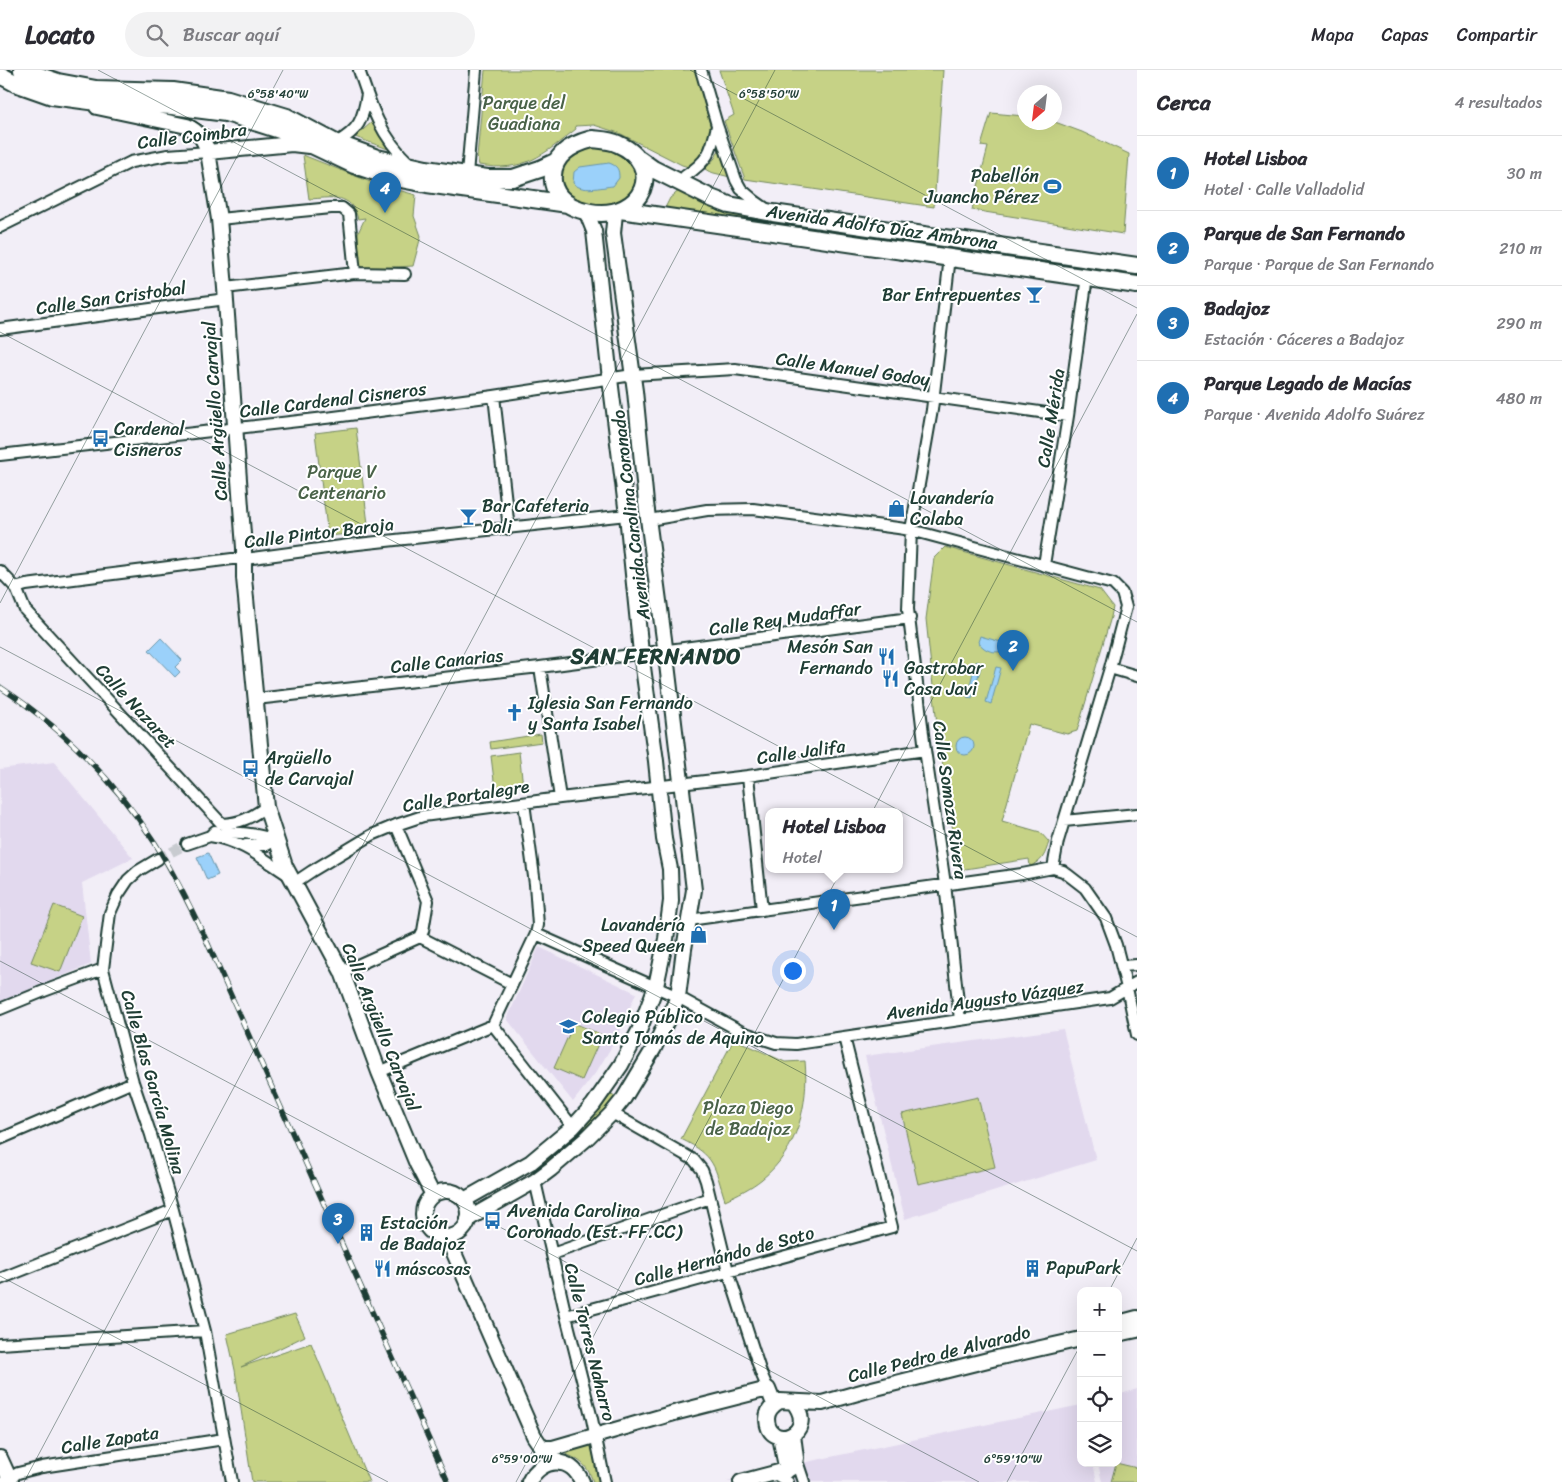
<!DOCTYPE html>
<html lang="es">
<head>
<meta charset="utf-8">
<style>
  :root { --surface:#fff; --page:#f2f2f3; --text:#2b2b33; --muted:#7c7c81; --line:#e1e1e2; --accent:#1f6fb2 }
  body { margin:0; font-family:Sriracha,sans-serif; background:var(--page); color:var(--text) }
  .controls { position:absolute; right:15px; bottom:15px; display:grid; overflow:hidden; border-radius:10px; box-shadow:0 5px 20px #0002 }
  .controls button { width:45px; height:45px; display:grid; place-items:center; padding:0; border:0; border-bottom:1px solid var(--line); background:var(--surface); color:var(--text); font:25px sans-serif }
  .compass { position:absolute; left:1017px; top:15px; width:45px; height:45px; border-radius:50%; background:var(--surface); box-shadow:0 5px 20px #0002; rotate:208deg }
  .you { position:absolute; left:792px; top:900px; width:18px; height:18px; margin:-12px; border:4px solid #fff; border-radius:50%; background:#1a73e8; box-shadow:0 0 0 8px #1a73e833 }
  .badge { display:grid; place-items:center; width:32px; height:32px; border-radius:50%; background:var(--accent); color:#fff; font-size:16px; font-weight:700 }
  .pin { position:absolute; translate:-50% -41px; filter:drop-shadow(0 1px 2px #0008) }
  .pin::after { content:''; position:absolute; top:26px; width:18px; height:15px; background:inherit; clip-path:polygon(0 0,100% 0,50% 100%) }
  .popup { position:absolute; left:765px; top:738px; width:138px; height:65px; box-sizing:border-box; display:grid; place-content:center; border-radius:10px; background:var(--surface); filter:drop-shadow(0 1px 4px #0005); font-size:16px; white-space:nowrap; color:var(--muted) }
  .popup b { font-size:19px; color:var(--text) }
  .popup::after { content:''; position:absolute; left:50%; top:100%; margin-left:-10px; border:10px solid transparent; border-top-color:var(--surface) }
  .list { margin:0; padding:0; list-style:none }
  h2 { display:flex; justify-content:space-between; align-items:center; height:65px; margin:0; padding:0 20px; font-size:21px }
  h2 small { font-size:16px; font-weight:400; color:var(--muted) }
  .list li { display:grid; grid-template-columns:32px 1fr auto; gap:15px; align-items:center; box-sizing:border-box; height:75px; padding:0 20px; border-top:1px solid var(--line) }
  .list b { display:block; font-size:19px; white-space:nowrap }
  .list p { margin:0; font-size:16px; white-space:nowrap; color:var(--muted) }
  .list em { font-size:16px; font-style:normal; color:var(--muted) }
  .icon { flex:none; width:28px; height:28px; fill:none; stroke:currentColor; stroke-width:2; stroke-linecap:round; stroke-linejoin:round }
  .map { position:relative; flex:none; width:1137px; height:1412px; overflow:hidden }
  header { display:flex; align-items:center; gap:30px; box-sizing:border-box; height:70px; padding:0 25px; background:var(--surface); border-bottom:1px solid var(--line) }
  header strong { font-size:24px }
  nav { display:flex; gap:28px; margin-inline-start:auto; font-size:18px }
  .search { width:350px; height:45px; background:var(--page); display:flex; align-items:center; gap:12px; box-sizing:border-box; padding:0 18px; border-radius:28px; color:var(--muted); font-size:19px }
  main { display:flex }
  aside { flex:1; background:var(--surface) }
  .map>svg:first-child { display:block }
  .built { fill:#e2d9ee }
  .green { fill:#c6d286; stroke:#72885d }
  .water { fill:#9bd1fa; stroke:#6996ab }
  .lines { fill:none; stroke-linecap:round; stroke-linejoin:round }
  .minor-tunnel { stroke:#c8cbd0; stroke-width:10; stroke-dasharray:10 5; stroke-linecap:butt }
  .minor-casing { stroke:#1f3d34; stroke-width:14 }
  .secondary-casing { stroke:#1f3d34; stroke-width:18 }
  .trunk-casing { stroke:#1f3d34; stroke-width:20 }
  .minor { stroke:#fff; stroke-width:10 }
  .secondary { stroke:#fff; stroke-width:14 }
  .trunk { stroke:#fff; stroke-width:16 }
  .rail-casing { stroke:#1f3d34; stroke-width:5.5 }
  .rail { stroke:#fff; stroke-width:4; stroke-dasharray:11; stroke-linecap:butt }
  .ticks { fill:none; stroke:#1f3d34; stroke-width:1; stroke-opacity:0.45 }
  .labels { text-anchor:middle; stroke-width:4; stroke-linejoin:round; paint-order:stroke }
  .park-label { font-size:18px; fill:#496248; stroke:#fff }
  .street-label { font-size:18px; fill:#1f3d34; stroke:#fff }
  .poi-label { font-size:18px; fill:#1f3d34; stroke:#fff; text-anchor:start }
  .district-label { font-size:22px; font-weight:bold; letter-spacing:1px; fill:#1f3d34; stroke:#fff }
  .ticks-label { font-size:12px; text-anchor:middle; fill:#1f3d34; stroke:#fff; stroke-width:4; stroke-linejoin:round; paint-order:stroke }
</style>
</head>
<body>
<header>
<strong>Locato</strong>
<div class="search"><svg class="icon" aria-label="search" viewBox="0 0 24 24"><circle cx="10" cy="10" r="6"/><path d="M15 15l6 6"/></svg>Buscar aquí</div>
<nav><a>Mapa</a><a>Capas</a><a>Compartir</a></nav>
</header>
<main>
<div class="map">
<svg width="1137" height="1412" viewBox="0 0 1137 1412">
  <rect width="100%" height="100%" fill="#f2eef7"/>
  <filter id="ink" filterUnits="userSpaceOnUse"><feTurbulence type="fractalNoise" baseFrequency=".02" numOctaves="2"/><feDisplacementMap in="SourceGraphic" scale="10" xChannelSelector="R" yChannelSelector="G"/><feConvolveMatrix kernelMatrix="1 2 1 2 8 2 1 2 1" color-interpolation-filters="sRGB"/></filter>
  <g filter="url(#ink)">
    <path class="built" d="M54,692L133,788L82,813L91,894L0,932V699Z
      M539,877L636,923L618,966L597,1001L573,1032L507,949Z
      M1063,959L1096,1090L905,1149L865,986Z
      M1137,1319V1412H1102L1098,1393H1118V1325Z
      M1081,1335V1393H1093L1097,1412H727L792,1395Z"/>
    <path class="green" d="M485,0H695L710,54L711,65L708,74L699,91L689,97L682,95L619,63L594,55L575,56L576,59C543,85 524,103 479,95L477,87Z
      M719,0H943L934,137L745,109L724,51L734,45Z
      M991,43L1024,46V52H1055L1082,62L1129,84L1123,164L972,140L988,77L981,76Z
      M372,52L388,79L355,67Z
      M594,78C616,79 647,93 633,120C622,142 583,136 567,122C553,108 563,89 579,82C584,80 589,79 594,78Z
      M720,78L730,107L710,102L705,99L715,88Z
      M303,85L373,113L416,125L414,146L421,166L413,196L359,199L358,163L365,148L358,149C351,122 331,128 309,129Z
      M680,120L1022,186L1037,194L664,140L670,128Z
      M356,358L369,462L328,466L315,363Z
      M945,477L1100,520L1113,537L1111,547L1077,661L1067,664L1029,654L1002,751L1040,762L1049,772C1045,784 1043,792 1030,796L1029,789L959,800L938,664L926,549L934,488Z
      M541,664L542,672L491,679L490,672Z
      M519,682L523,716L495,719L491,686Z
      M54,835L82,846L60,902L31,892Z
      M574,953L602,965L582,1010L554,998Z
      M734,969L785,992L805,991C809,1034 798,1080 762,1109C751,1118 738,1124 725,1130C714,1096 716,1086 681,1069Z
      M612,1024L616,1027C595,1052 572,1074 545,1095L542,1091L577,1062Z
      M978,1027L995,1097L918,1114L902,1044Z
      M295,1244L305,1266L241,1297L311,1273L369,1412H252L235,1300L227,1264Z
      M591,1375L599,1412H593C587,1393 578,1389 561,1382Z
      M1116,1393L1137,1398V1412H1111Z"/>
    <path class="water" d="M609,93C618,96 619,100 619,108L613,116C601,117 582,123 573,113L574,102L580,97Z
      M980,566L1008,574L1006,580C994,584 986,582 978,572Z
      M161,568L182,590L175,597L180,602L175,607L149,580Z
      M976,591L982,593L972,628L967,627Z
      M996,597L1001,598L991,634L986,632Z
      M956 676a9 9 0 1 1 18 0a9 9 0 1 1-18 0Z
      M208,783L218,805L207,810L197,787Z"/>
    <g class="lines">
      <path class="minor-tunnel" d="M158,789L187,774"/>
      <defs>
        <path id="minor" d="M359,0C371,37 381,67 410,94
          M701,0L717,55L736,110L741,119L755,131L765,138
          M336,73C359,60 363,50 367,24
          M467,104L476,0
          M685,106C708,91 711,82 717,56
          M219,149L331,138H342L349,144L355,203
          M0,157L131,92L168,85L208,82
          M950,187L932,340L911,460L908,539L925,680L945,814L960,950
          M225,218L355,203L405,204
          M0,259L226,229
          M494,326L509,459
          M0,385L334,347L494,326L633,305L735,299L1068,346
          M649,450L707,440L753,439L898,458L911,460L1113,514L1122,523L1126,537L1110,598L1058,771L1053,798
          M1044,495L1068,346L1087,206
          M0,501L16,518L25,540L222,754C241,753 250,748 266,737
          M16,518L26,515L232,489H245L349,475L627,445
          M540,597L560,728
          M1110,598L1137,606
          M256,629L540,597L910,548
          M748,706L762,840
          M1064,751L1137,744
          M216,765C237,760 256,764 276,770
          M210,766C243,771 263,789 290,806
          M187,774L210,766L215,761
          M246,775H267L276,770
          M158,789L138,801L128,810L118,825L110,843L103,899L133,1012L151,1065L173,1140L205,1261L232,1412
          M294,813L312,801L372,765L396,755L423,746L560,728L748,706L925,680
          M689,850L1022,804L1053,798L1063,801L1085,818L1106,848L1116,875L1127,918L1137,965
          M536,864L678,927L742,962L776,973L796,974L1110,928L1137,912
          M420,867L512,914
          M1122,896L1137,895
          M342,902L420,867L423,861L428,831L396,755
          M0,939L44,921L103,899
          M493,955L573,1057
          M379,1002L493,955L536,864L538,855L535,814L524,733
          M612,1043L694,1090L702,1100L706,1111L728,1201L761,1303L768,1319
          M0,1069L133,1012
          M535,1111L566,1246L592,1349L605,1412
          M552,1184L710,1128
          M0,1209L173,1140
          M566,1246L892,1157L844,967
          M0,1274L205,1261
          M796,1388L804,1412
          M775,1404L788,1412
          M5,1411L18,1403L42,1397L224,1369"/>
        <path id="secondary" d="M97,37L187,56C199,62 204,69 208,82L219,149L225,218L244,478V508L266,737L285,796L342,902L379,1002L417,1094L433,1125
          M208,82L292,74L309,76
          M423 1144a23 23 0 1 1 46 0a23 23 0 1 1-46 0Z
          M464,1130L531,1092L573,1057L593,1035L621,995L639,961L656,916L666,869L671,831L670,799L664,769L656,691L641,583L627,445L610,309L594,161L586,141
          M468,1149L535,1111L551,1099L586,1069L612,1043L624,1028L654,978L678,927L684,879L694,820L664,569L646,433L635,321L613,163L615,143
          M447,1167L534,1366L547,1385L560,1393
          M1118,1253L1137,1248
          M1118,1264L1137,1260
          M793,1332C820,1364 768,1383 767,1349C767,1340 773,1335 780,1331L822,1333L872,1319L992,1289L1081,1269
          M780,1367L787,1401
          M541,1378H553L674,1343L768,1319L774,1334
          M0,1388L11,1412
          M529,1412C541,1387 571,1385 582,1412
          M741,1412L790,1399L796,1388L793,1365"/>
        <path id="trunk" d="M22,0L58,12L96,19L173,21L228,29L287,47L336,73L377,88L426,99L487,108H513L540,99L555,92
          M0,5L15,13L52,26L97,32L172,36L226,43L280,60L354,95L390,107L427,114L568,134
          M592,69C601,70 610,70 618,74C666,95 644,151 590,142C579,140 567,136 560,127C555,121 552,113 553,105C554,84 573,74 592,69Z
          M639,89L653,99L711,128L729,135L773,143L1137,196
          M620,140L1137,215"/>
      </defs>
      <use href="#minor" class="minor-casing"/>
      <use href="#secondary" class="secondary-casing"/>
      <use href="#trunk" class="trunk-casing"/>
      <use href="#minor" class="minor"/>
      <use href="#secondary" class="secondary"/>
      <use href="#trunk" class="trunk"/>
      <defs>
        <path id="rail" d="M0,617C63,658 114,710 155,773C175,805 192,840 208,874L448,1412"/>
      </defs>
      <use href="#rail" class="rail-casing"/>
      <use href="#rail" class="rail"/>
    </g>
  </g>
  <path class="ticks" d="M98,0L1137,552M690,0L1137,238M0,262L1137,867M0,533L283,0M0,577L1137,1181M0,891L979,1412M0,1206L388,1412M1109,1221L1137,1168M24,1412L775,0M516,1412L1137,244M1007,1412L1081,1274"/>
  <defs>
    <symbol id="stadium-bare" viewBox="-9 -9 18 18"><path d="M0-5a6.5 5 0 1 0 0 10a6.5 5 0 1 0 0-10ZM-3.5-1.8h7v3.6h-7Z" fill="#1f6fb2" stroke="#fff" stroke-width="2.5" paint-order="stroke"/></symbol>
    <symbol id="bar-bare" viewBox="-9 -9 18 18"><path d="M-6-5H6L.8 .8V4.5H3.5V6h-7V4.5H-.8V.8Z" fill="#1f6fb2" stroke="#fff" stroke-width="2.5" paint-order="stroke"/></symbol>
    <symbol id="bus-bare" viewBox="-9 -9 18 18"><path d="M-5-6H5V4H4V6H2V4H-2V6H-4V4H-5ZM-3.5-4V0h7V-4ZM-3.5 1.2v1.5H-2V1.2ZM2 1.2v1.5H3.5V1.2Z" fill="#1f6fb2" stroke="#fff" stroke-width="2.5" paint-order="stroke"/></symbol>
    <symbol id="shop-bare" viewBox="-9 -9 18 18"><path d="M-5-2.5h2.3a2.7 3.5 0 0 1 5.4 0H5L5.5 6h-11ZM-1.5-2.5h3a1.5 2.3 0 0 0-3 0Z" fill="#1f6fb2" stroke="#fff" stroke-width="2.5" paint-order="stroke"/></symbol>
    <symbol id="restaurant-bare" viewBox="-9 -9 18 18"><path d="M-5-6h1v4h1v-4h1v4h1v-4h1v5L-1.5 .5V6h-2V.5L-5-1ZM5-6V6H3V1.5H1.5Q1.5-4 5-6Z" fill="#1f6fb2" stroke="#fff" stroke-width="2.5" paint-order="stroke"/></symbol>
    <symbol id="church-bare" viewBox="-9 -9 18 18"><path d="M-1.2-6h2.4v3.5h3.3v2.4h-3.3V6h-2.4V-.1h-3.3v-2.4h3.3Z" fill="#1f6fb2" stroke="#fff" stroke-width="2.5" paint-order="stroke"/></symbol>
    <symbol id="school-bare" viewBox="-9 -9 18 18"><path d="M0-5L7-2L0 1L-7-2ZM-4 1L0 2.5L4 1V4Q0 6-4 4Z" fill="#1f6fb2" stroke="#fff" stroke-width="2.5" paint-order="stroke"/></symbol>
    <symbol id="building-bare" viewBox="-9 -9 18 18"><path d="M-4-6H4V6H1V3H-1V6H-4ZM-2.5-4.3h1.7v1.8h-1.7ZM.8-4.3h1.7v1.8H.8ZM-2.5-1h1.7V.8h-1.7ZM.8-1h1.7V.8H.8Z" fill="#1f6fb2" stroke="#fff" stroke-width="2.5" paint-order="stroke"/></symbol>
  </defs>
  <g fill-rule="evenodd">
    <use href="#stadium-bare" x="1040" y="104" width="25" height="25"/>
    <use href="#bar-bare" x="1022" y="212" width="25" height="25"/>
    <use href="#bus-bare" x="88" y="356" width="25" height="25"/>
    <use href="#shop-bare" x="884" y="426" width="25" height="25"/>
    <use href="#bar-bare" x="456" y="434" width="25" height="25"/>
    <use href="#restaurant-bare" x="874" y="574" width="25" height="25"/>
    <use href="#restaurant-bare" x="878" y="596" width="25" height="25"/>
    <use href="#church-bare" x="502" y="630" width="25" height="25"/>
    <use href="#bus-bare" x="238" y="686" width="25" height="25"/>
    <use href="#shop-bare" x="686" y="852" width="25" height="25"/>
    <use href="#school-bare" x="556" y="944" width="25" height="25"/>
    <use href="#bus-bare" x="480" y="1138" width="25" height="25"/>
    <use href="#building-bare" x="354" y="1150" width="25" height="25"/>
    <use href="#building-bare" x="1020" y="1186" width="25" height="25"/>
    <use href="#restaurant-bare" x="370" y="1186" width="25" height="25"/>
  </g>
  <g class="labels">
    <g class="park-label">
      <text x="524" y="39">Parque del<tspan x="524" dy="21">Guadiana</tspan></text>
      <text x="342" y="408">Parque V<tspan x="342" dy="21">Centenario</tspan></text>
      <text x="748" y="1044">Plaza Diego<tspan x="748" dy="21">de Badajoz</tspan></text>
    </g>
    <g class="street-label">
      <text transform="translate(192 66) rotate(-7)" y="6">Calle Coimbra</text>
      <text transform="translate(882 157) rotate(8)" y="6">Avenida Adolfo Díaz Ambrona</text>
      <text transform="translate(111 228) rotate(-8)" y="6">Calle San Cristobal</text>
      <text transform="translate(853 299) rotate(8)" y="6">Calle Manuel Godoy</text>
      <text transform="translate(333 330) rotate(-7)" y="6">Calle Cardenal Cisneros</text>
      <text transform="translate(215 341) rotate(-94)" y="6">Calle Argüello Carvajal</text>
      <text transform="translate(1051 348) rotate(-81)" y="6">Calle Mérida</text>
      <text transform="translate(631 445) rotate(-97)" y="6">Avenida Carolina Coronado</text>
      <text transform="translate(319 463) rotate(-7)" y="6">Calle Pintor Baroja</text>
      <text transform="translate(785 549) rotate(-8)" y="6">Calle Rey Mudaffar</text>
      <text transform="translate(447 591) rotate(-6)" y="6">Calle Canarias</text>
      <text transform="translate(136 636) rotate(47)" y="6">Calle Nazaret</text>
      <text transform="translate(801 682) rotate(-8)" y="6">Calle Jalifa</text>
      <text transform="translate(466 726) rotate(-9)" y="6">Calle Portalegre</text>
      <text transform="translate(950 730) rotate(82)" y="6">Calle Somoza Rivera</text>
      <text transform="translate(985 930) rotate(-8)" y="6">Avenida Augusto Vázquez</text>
      <text transform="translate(381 957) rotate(68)" y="6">Calle Argüello Carvajal</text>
      <text transform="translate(153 1012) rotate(74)" y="6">Calle Blas García Molina</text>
      <text transform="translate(724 1186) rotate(-15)" y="6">Calle Hernándo de Soto</text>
      <text transform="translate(590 1272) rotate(76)" y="6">Calle Torres Naharro</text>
      <text transform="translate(939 1284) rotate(-14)" y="6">Calle Pedro de Alvarado</text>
      <text transform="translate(110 1370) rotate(-9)" y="6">Calle Zapata</text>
    </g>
    <g class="poi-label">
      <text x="1039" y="112" text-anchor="end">Pabellón<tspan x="1039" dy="21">Juancho Pérez</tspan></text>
      <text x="1021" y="231" text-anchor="end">Bar Entrepuentes</text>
      <text x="114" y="365">Cardenal<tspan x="114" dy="21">Cisneros</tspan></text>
      <text x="910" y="434">Lavandería<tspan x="910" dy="21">Colaba</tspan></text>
      <text x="482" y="442">Bar Cafeteria<tspan x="482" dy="21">Dali</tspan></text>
      <text x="873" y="583" text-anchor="end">Mesón San<tspan x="873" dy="21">Fernando</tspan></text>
      <text x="904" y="604">Gastrobar<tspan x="904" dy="21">Casa Javi</tspan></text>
      <text x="528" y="639">Iglesia San Fernando<tspan x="528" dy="21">y Santa Isabel</tspan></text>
      <text x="265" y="694">Argüello<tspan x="265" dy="21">de Carvajal</tspan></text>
      <text x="685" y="861" text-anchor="end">Lavandería<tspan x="685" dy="21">Speed Queen</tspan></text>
      <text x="582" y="953">Colegio Público<tspan x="582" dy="21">Santo Tomás de Aquino</tspan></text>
      <text x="507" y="1147">Avenida Carolina<tspan x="507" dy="21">Coronado (Est. FF.CC)</tspan></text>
      <text x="380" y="1159">Estación<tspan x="380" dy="21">de Badajoz</tspan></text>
      <text x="1046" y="1204">PapuPark</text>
      <text x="396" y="1205">máscosas</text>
    </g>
    <g class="district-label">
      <text x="656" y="594">SAN FERNANDO</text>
    </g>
  </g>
  <g class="ticks-label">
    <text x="278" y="28">6°58'40"W</text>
    <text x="769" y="28">6°58'50"W</text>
    <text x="522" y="1393">6°59'00"W</text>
    <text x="1013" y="1393">6°59'10"W</text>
  </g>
</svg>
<div class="controls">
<button>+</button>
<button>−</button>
<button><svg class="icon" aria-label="locate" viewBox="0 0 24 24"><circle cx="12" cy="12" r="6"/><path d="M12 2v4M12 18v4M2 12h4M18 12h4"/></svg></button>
<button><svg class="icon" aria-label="layers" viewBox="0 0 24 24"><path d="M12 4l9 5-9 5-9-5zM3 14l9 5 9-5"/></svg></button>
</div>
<svg class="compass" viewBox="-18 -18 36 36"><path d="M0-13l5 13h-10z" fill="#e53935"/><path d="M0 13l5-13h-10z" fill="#7c7c81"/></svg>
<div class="you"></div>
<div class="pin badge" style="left:834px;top:860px">1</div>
<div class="popup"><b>Hotel Lisboa</b>Hotel</div>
<div class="pin badge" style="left:1013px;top:601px">2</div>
<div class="pin badge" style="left:338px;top:1174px">3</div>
<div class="pin badge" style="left:385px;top:143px">4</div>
</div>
<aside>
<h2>Cerca<small>4 resultados</small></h2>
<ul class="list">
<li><span class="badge">1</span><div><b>Hotel Lisboa</b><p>Hotel · Calle Valladolid</p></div><em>30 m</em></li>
<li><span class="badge">2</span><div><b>Parque de San Fernando</b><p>Parque · Parque de San Fernando</p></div><em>210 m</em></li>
<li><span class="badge">3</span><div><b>Badajoz</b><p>Estación · Cáceres a Badajoz</p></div><em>290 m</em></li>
<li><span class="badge">4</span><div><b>Parque Legado de Macías</b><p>Parque · Avenida Adolfo Suárez</p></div><em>480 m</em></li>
</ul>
</aside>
</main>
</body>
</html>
